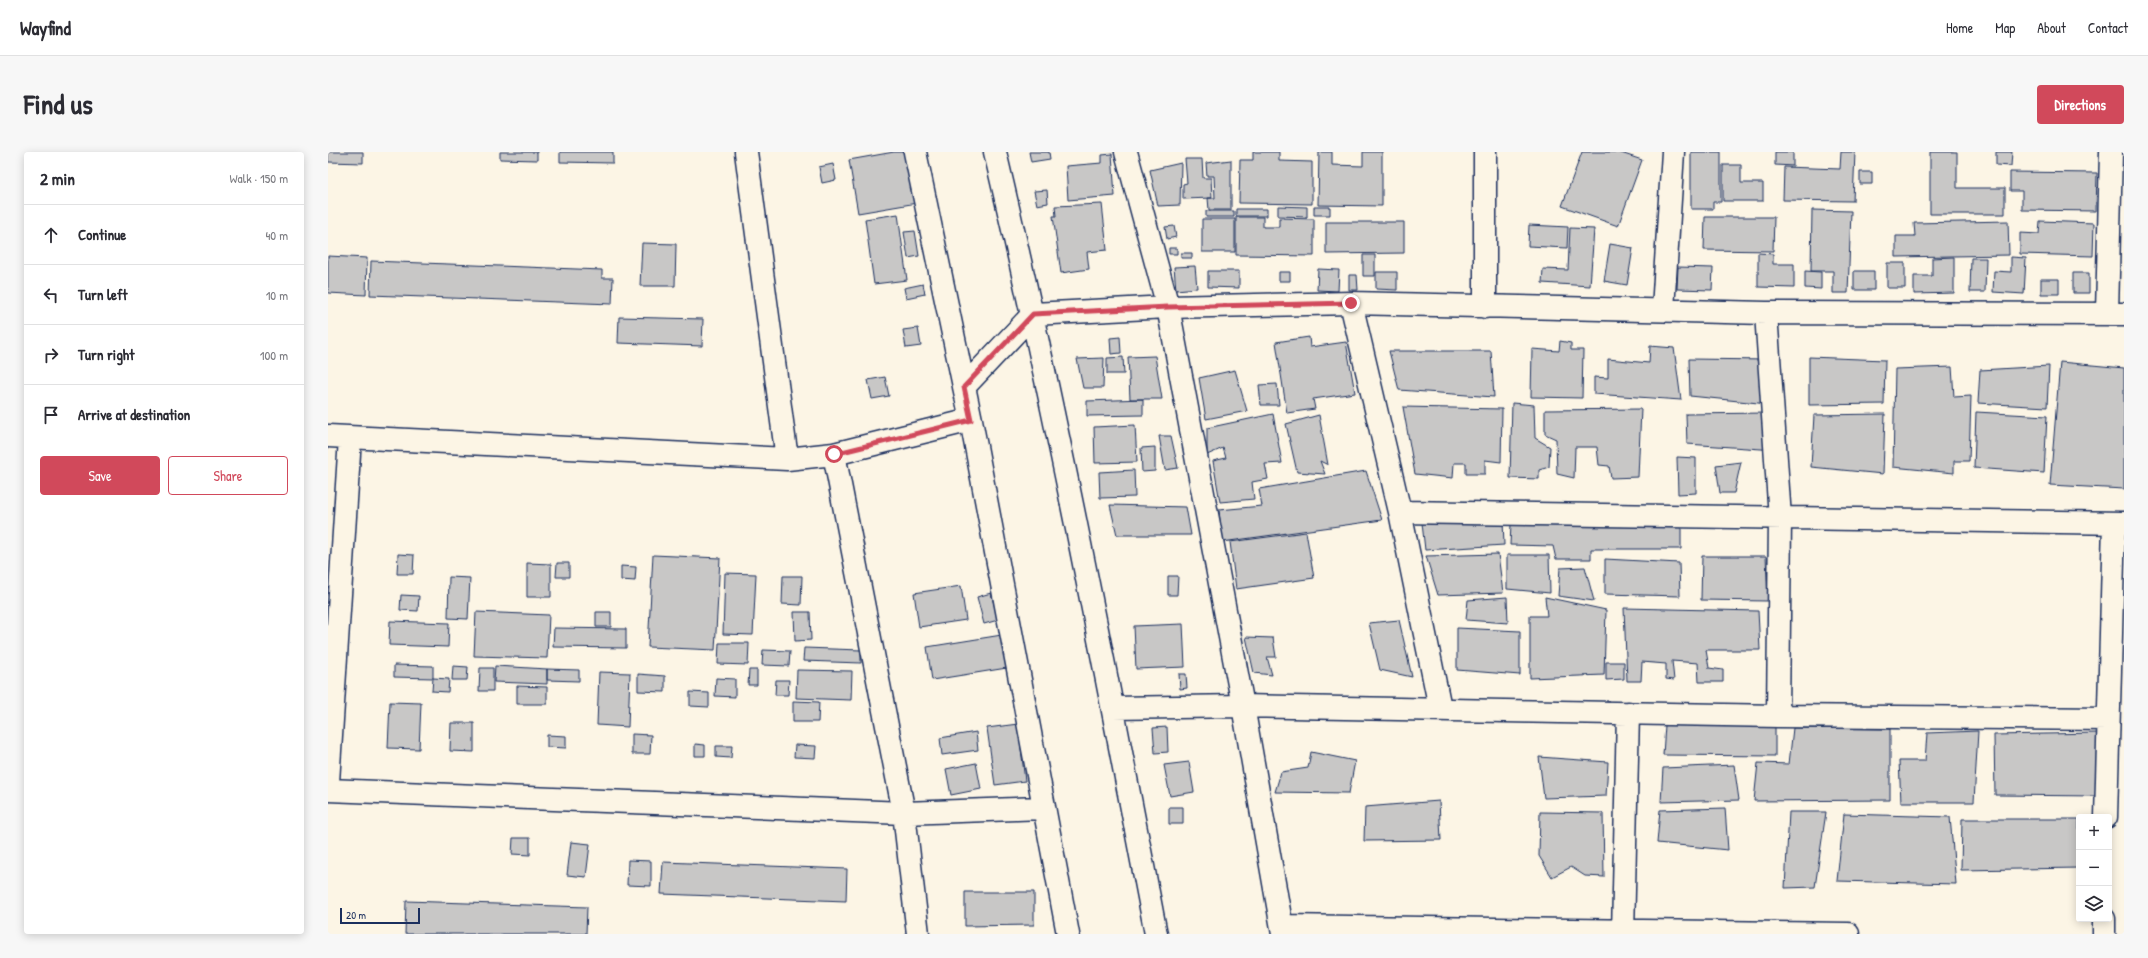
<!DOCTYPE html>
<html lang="en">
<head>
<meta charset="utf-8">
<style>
  :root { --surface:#fff; --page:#f7f7f7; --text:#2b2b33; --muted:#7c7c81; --line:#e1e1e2; --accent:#d1495b }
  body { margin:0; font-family:"Patrick Hand",sans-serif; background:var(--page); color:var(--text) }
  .controls { position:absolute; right:12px; bottom:12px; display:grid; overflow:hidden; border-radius:4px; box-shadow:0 2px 10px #0003 }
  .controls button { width:36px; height:36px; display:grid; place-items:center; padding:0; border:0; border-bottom:1px solid var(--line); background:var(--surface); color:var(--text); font:20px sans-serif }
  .scale { position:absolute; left:12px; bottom:10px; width:80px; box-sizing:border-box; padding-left:4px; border:2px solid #1b2f5e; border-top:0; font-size:11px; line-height:14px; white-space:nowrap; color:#1b2f5e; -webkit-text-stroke:3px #fcf5e5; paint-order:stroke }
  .stop { position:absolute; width:12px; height:12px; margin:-9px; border:3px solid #d1495b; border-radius:50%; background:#fff }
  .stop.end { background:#d1495b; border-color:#fff; box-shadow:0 1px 4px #0008 }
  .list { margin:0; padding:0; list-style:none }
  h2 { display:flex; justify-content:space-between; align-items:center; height:52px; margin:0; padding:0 16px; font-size:17px }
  h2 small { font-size:13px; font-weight:400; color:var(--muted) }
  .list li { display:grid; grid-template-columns:26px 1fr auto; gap:12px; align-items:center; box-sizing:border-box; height:60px; padding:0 16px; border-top:1px solid var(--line) }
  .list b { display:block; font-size:15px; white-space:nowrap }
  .list em { font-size:13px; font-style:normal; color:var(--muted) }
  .actions { display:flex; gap:8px; padding:12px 16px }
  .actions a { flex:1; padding:9px 0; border:1px solid var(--accent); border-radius:4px; text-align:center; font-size:14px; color:var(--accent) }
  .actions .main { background:var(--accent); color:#fff }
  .icon { flex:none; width:22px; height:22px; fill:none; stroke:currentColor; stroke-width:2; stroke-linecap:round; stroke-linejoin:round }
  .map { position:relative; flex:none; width:1796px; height:782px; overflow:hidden; border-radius:4px }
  header { display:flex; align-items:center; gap:24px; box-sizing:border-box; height:56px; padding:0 20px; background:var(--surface); border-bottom:1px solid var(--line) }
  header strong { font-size:19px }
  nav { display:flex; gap:22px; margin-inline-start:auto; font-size:14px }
  .intro { display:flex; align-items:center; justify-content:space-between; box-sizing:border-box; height:96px; padding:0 24px }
  h1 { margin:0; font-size:28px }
  .button { padding:10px 18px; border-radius:4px; background:var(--accent); color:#fff; font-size:14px; font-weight:700 }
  main { display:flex; gap:24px; padding:0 24px }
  aside { flex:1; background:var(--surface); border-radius:4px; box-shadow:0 2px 10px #0003 }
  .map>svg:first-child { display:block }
  .building { fill:#c8c7c6; stroke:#1b2f5e }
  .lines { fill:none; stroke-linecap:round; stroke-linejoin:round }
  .minor-casing { stroke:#1b2f5e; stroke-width:25 }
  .minor { stroke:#fcf5e5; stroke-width:22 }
  .route { stroke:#d1495b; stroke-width:5 }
</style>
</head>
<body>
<header>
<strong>Wayfind</strong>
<nav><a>Home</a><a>Map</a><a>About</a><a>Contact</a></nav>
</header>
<div class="intro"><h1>Find us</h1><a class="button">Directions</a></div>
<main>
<aside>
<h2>2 min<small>Walk · 150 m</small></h2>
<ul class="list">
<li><svg class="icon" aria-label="ahead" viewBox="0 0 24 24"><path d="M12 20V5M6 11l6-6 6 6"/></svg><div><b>Continue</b></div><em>40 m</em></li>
<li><svg class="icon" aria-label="left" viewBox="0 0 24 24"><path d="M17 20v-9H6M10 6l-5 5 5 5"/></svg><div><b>Turn left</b></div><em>10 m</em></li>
<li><svg class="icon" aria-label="right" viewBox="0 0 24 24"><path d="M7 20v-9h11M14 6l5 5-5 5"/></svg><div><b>Turn right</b></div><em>100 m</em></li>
<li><svg class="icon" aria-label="arrive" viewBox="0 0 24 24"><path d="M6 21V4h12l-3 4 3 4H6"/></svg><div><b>Arrive at destination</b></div></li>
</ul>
<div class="actions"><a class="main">Save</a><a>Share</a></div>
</aside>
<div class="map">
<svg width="1796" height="782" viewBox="0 0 1796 782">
  <rect width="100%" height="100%" fill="#fcf5e5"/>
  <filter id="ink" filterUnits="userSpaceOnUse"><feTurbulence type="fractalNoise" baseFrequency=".025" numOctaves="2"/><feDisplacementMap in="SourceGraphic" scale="8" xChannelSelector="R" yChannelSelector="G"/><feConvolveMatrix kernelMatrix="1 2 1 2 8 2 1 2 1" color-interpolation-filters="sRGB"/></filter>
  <g filter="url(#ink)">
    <path class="building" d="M0,0H35V11L0,10Z
      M172,0H209V8L172,7Z
      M232,0H285V11L232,10Z
      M566,0H580L589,51L530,61L521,8Z
      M701,0H721L722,7L703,10Z
      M925,0H951V9L984,10V52L911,51L912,8H925Z
      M991,0H1004V13L1035,14V0H1054V54L990,53Z
      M1254,0H1290L1314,8L1290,74L1234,54Z
      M1363,0H1393V50H1385V57H1363Z
      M1447,0H1465V14L1447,13Z
      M1513,0H1527L1525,49L1455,48L1456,15L1512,17Z
      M1602,0H1629V36H1677V62H1602Z
      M1668,0H1684L1683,14L1668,13Z
      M784,2L787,44L740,48L738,14L774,11V3Z
      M857,7H874L875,26H883L884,46L855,47V32L859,31Z
      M903,8V58H881L880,46H887L886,24H879L878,11Z
      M853,11L852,53L830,54L822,18Z
      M505,12L508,28L494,31L491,15Z
      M1395,13H1413V31H1435V49H1395Z
      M1532,20H1544V32H1532Z
      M1682,20L1769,21L1768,59L1694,58V39H1682Z
      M719,38L720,51L709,53L706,39Z
      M774,52L779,98L759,100L761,117L733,121L725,64H728L727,54Z
      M950,54L979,55V65L950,64Z
      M986,55H1002V63H986Z
      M908,57H939V64H908Z
      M1484,58L1523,59L1520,141H1505V119H1483Z
      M878,59H906V65H878Z
      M570,62L579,128L546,132L537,67Z
      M908,65H935V75H951V66L986,67V104L908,103Z
      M1377,65H1446L1445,99L1376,98Z
      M874,67H907V100H874Z
      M1680,69L1681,103L1568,105V84H1587L1586,71Z
      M1712,69L1766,71L1765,104L1692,102V81L1711,82Z
      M998,70H1076V101L998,102Z
      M1201,73L1240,75L1239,96L1200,94Z
      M846,74L848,85L839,87L837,75Z
      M1242,76L1266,77L1262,134L1214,131L1215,117L1240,118Z
      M587,79L591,104L580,106L576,80Z
      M314,91L348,92L347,134H312Z
      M1282,92L1305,96L1299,133L1276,129Z
      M841,96H849V102H841Z
      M853,101H864V106H853Z
      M1430,101L1445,102V112H1466V136L1430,135Z
      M1035,103H1047V124H1035Z
      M0,104L39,106L38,143L0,141Z
      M1626,105V141L1586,142V124H1604V106Z
      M1683,105L1698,106L1696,142L1665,140L1666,119L1683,120Z
      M1643,106H1658L1657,140H1642Z
      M43,109L274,118V126H285L284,152L42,143Z
      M1559,111H1577V136H1559Z
      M867,114L869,136L848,138L846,115Z
      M1350,115L1385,116L1384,138L1349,137Z
      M990,117L1011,118L1010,139L989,138Z
      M880,119H911V136L880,135Z
      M1477,119L1493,120V137L1477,136Z
      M1526,119H1546V138H1526Z
      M951,120H962V129H951Z
      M1048,120H1069V138L1048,137Z
      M1745,121H1761V141H1745Z
      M1021,123H1029L1030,138H1021Z
      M1713,127H1731V142H1713Z
      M595,132L597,142L578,146L576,136Z
      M291,165L375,167L374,194L290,191Z
      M590,176L593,194L578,196L575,178Z
      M792,185L793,201L783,202L782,186Z
      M981,185L982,195L1018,190L1027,241L985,247L987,257L959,261L948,190Z
      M1232,189L1243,191V198H1255L1254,246L1203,245L1204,197L1231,199Z
      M1322,194L1346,196L1353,248L1266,242V225L1280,226V207L1321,211Z
      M1061,199H1163L1166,245L1071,238Z
      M827,204L834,247H802L800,205Z
      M795,205L796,222H779V206Z
      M1481,205L1557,208L1556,252L1481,253Z
      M776,206L775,236H755L749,207Z
      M1361,207L1440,208V252L1362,244Z
      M1732,210L1796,216V337L1722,333Z
      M1721,214L1719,255L1650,251L1652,218Z
      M1624,215L1626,245L1643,244L1641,309H1626V321L1565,315L1567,217Z
      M907,218L919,259L878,267L871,226Z
      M557,225L561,244L544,247L540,228Z
      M949,232L951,253H933L931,233Z
      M815,247V263L759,264V249Z
      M1184,251L1206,253L1207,286L1222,295L1221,315L1211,318V327L1182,326Z
      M1075,255L1174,257L1173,310L1157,308V322H1138V311H1126L1125,326L1087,322Z
      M1313,257L1310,325L1283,326L1281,314L1271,313L1269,295H1247L1246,326L1229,322L1228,287L1217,282V258Z
      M1648,260L1719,264L1716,321L1646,316Z
      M1438,261L1448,298L1359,292L1358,262Z
      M945,262L954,311L937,312L940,327L924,330L926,347L892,350L885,309L898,306L895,296L879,303V276Z
      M1557,262L1555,322L1483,315L1486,263Z
      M991,263L1000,313L992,309L997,322L969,320L958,272Z
      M807,273L809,310L767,311L766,275Z
      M831,284H843L850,316L837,318Z
      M827,295V319L814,320L813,296Z
      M1349,305L1368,306V341L1350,342Z
      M1413,310L1406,341H1392L1388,313Z
      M806,318L807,345L772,346L771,320Z
      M1038,319L1054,368L894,390L891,358L934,354L931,337Z
      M782,353L858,355L863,383H789Z
      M1175,368L1176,393L1097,398L1094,371Z
      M1183,372L1353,373V397H1263V407H1228L1225,394L1182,393Z
      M978,380L986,426L908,437L902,390Z
      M70,402L86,403L85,422H69Z
      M1170,402L1175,441L1110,443L1098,404Z
      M325,403L392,406L387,498L320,495Z
      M1179,403H1221L1222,441L1179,437Z
      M1374,404H1438L1440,449L1373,448Z
      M1277,407L1351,411L1352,444L1277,442Z
      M199,411L223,412V445H199Z
      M229,411H241V425H228Z
      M293,414L308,415L307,429L293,428Z
      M1257,415L1266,449L1230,444L1232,416Z
      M397,421L428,422L425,483L395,482Z
      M455,424H474L473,453L454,452Z
      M840,424H850L849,443H840Z
      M121,425L142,426L140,467L120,466Z
      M633,434L638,468L591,475L586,441Z
      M663,441L670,468L656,472L649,445Z
      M73,443L91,444L90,459L72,458Z
      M1179,445L1180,471L1138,468L1140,448Z
      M1217,445L1278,458L1276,523L1202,526V464H1219Z
      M1296,456L1430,459L1432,498H1378L1381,516L1395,518V530H1371L1370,511L1344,509L1346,528L1338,527V512L1314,510L1313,529H1299Z
      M148,460L221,463L219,506L146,504Z
      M268,460H283V475H268Z
      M466,460H482L483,488L467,489Z
      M1071,468L1084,525L1052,518L1041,471Z
      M62,469L121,471L120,495L61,493Z
      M855,472L857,515L808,517L806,474Z
      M226,476L298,477V496L225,495Z
      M1129,476L1192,479V523L1129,518Z
      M680,482L685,515L604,528L599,495Z
      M918,485L945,486L948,505H939L944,523L926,521Z
      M391,491H421L420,513L390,512Z
      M476,496L533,498V511L475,509Z
      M435,498L462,499L461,514L434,513Z
      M1278,510H1296V527L1278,528Z
      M66,513L105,514V526L66,525Z
      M125,514L140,515L139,528H124Z
      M167,514L219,517V532L166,530Z
      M152,516H165V539H151Z
      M219,517L251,518V529L219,528Z
      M421,518H429V533H420Z
      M469,518L524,519L523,548L468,546Z
      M271,520L302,521L300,575L269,573Z
      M310,522L337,524V540L310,539Z
      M851,522H858L859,536L852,537Z
      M105,526L121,527L120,540L104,539Z
      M388,526L407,527V545L387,544Z
      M448,528H461L460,543H447Z
      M189,534L219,535V552H189Z
      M362,540L381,541V555L362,554Z
      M465,549L491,550L490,570H465Z
      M62,550L93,551L91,597L60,596Z
      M123,571H146V600L122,599Z
      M690,572L697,629L667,633L659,576Z
      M1447,572V604L1335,603L1337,573Z
      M839,575L840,600L827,601L825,576Z
      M1465,576L1562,577V648L1426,649L1430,611L1461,612Z
      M1650,579L1646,650H1573L1571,609H1597L1599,581Z
      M648,580L650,598L614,603L612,586Z
      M1770,581V644L1667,643L1666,583Z
      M304,582L323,583L322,602H304Z
      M219,583L238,584V596L219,595Z
      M367,592L377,593V604H367Z
      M467,593L488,594L487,606L466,605Z
      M388,594H404L403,606L388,605Z
      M983,600L1027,609L1021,641L947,640L953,620L980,616Z
      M1211,605L1280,610L1278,644L1216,646Z
      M861,610L866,640L842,644L836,613Z
      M648,611L653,637L623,643L618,617Z
      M1406,613L1411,648L1333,650L1335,616Z
      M1111,649L1113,688L1036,689L1037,655Z
      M841,655H855V672H841Z
      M1397,656L1400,698L1329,691L1332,658Z
      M1212,660L1275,661L1276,725L1257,724L1243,715L1224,725L1211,704Z
      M1461,660H1498L1487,735L1457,736Z
      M1516,662L1622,665L1628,732L1509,729Z
      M1634,667H1751V716L1633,718Z
      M185,686H202V703L184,702Z
      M243,690L262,692L258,725L239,723Z
      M300,708L323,709V734L299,733Z
      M335,710L519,717L518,749L333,742Z
      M637,740H706V773L637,774Z
      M78,749L259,755L258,782H77Z"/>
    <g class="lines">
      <defs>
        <path id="minor" d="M418,0L459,307
          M587,0L643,268L740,782
          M667,0C728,259 778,521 828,782
          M798,0L840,155L915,554L955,782
          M1157,0V155
          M1023,151L1072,360L1112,556
          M1335,157L1345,0
          M1438,161L1452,366L1450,564
          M1779,161L1783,0
          M636,235L705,162L840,155L1023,151L1438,161L1796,162
          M0,284L459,307L506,302L643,268
          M506,302L576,661L590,782
          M1072,360L1796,371
          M785,556L915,554L1450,564L1780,567
          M0,630L22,286
          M0,638L576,661L714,656
          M1778,665L1786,371
          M954,774L1520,782
          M1295,782L1300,561
          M1776,782V767"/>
      </defs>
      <use href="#minor" class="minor-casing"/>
      <use href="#minor" class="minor"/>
    </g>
  </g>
  <g class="lines" filter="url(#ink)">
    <path class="route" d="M506,302L643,268L636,235L705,162L840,155L1023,151"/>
  </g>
</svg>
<div class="controls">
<button>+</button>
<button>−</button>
<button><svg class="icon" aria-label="layers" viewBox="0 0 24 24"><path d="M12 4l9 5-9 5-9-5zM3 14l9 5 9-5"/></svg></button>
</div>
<div class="scale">20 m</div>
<div class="stop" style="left:506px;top:302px"></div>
<div class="stop end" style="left:1023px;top:151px"></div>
</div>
</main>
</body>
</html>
